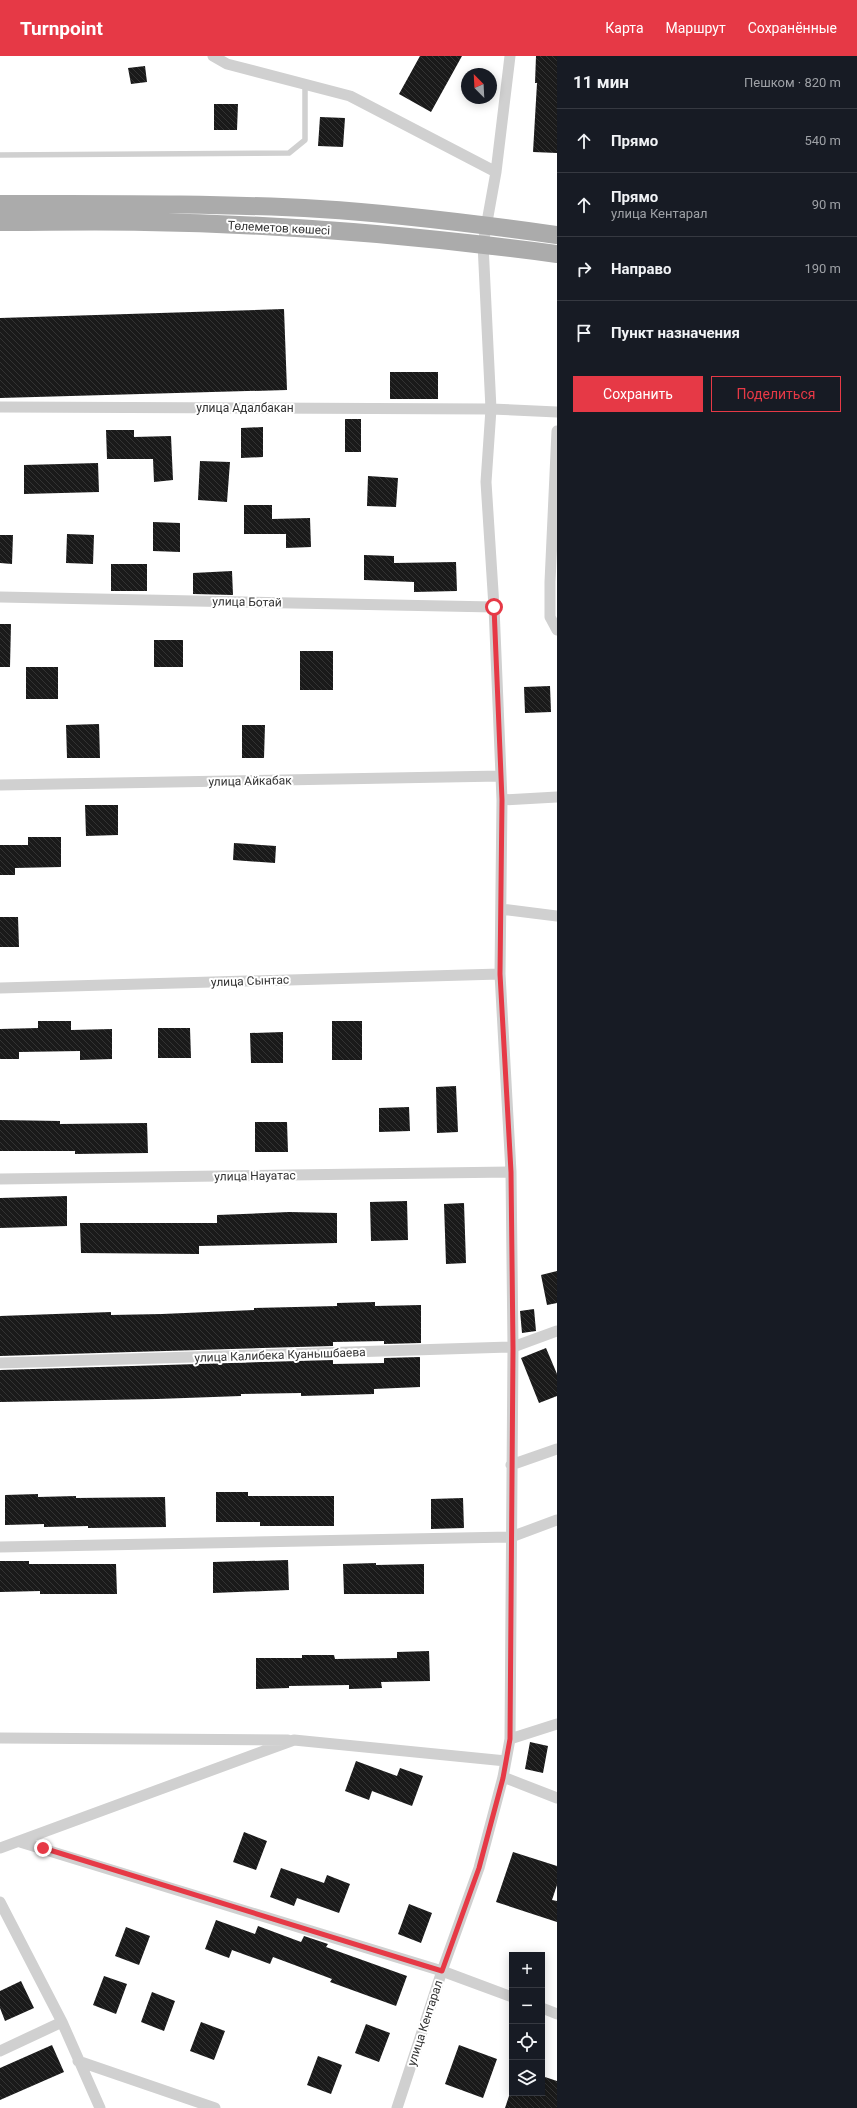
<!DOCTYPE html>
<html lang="ru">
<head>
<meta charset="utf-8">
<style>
  :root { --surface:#171b24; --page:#20242c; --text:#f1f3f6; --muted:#9ea1a6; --line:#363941; --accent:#e63946 }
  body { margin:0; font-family:Roboto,sans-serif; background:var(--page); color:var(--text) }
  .controls { position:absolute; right:12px; bottom:12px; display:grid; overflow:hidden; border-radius:0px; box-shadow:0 2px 10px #0003 }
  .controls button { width:36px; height:36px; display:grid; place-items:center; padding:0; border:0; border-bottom:1px solid var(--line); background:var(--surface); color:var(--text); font:20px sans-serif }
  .compass { position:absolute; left:461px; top:12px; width:36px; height:36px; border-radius:50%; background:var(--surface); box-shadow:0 2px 10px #0003; rotate:336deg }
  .stop { position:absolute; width:12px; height:12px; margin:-9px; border:3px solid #e63946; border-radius:50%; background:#fff }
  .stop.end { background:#e63946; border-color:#fff; box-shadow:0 1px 4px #0008 }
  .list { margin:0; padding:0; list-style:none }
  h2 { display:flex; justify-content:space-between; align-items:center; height:52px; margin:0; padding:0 16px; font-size:17px }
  h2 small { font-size:13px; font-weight:400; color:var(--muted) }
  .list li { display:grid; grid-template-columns:26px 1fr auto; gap:12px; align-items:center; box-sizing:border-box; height:64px; padding:0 16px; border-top:1px solid var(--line) }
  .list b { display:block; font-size:15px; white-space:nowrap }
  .list p { margin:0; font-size:13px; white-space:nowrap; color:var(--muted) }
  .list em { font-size:13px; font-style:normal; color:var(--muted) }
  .actions { display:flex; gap:8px; padding:12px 16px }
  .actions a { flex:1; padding:9px 0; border:1px solid var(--accent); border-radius:0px; text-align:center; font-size:14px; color:var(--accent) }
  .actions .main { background:var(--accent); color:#fff }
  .icon { flex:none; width:22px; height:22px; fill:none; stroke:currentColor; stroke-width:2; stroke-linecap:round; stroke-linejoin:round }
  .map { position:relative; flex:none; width:557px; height:2052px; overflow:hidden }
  header { display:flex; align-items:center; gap:24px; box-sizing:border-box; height:56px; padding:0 20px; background:var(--accent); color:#fff }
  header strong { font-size:19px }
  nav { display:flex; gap:22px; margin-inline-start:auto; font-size:14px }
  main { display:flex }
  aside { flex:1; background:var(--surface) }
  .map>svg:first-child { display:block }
  .building { fill:url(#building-back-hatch) }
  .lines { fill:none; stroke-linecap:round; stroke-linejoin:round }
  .service { stroke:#d0d0d0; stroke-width:5.5 }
  .minor { stroke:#d0d0d0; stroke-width:11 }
  .primary { stroke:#ababab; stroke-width:18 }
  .route { stroke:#e63946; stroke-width:5 }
  .labels { text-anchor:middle; stroke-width:4; stroke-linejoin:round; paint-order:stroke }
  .street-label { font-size:12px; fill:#333; stroke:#fff }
</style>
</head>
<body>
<header>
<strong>Turnpoint</strong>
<nav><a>Карта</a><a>Маршрут</a><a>Сохранённые</a></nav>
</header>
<main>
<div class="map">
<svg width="557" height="2052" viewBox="0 0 557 2052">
  <defs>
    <pattern id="building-back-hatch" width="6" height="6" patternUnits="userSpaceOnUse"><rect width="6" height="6" fill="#1a1a1a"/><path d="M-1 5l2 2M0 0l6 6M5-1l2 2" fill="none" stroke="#333"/></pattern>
  </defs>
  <rect width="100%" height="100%" fill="#fff"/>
  <path class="building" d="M420,0H462L431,56L399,38Z
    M536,0H557V97L533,96L537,27H535Z
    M145,10L147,26L131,28L128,12Z
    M214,48H238L237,74H214Z
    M320,61L345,62L343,91L318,90Z
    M284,253L287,334L0,342V262Z
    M390,316H438V343H390Z
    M345,363H361V396H345Z
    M263,371V401L241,402V372Z
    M106,374H134V381L171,380L173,424L154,426L153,403H107Z
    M200,405L230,406L227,446L198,444Z
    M98,407L99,436L24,438V409Z
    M368,420L398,422L396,451L367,450Z
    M244,449H272V463L310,462L311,491L286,492V478H244Z
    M153,466L180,467V496L153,495Z
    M67,478L94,479L93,508L66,507Z
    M0,479H13L12,508L0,507Z
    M364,499L394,500V507L456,506L457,535L414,536V526L364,524Z
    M111,508H147V535H111Z
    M232,515L233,539L193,538V517Z
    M0,568H11L10,611H0Z
    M154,584H183V611H154Z
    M300,595H333V634H300Z
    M26,611H58V643H26Z
    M550,630L551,656L525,657L524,631Z
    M99,668L100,702H67L66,669Z
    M242,669H265L264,702H242Z
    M85,749H118V779L86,780Z
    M28,781H61V811L15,812V819H0V789H28Z
    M234,787L276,790L275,807L233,804Z
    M0,861H18L19,891H0Z
    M38,965H71V974L112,973V1003L80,1004V995L19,996V1003H0V973L38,972Z
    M332,965H362V1004H332Z
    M158,972H190L191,1002H158Z
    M283,976V1007H251L250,977Z
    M456,1030L458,1076L437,1077L436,1031Z
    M409,1051L410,1075L379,1076V1052Z
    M0,1064L60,1065V1068L147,1067L148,1097L75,1098V1095H0Z
    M255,1066H287L288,1096H255Z
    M67,1140V1170L0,1172V1142Z
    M407,1145L408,1184L371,1185L370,1146Z
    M464,1147L466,1207L446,1208L444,1148Z
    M289,1156L337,1157V1187L199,1190V1198L81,1197L80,1167H217V1159Z
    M557,1215V1247L547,1249L541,1219Z
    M375,1246V1250L421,1249V1287L384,1288V1285L333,1286V1290L0,1300V1260L111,1256V1259L162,1258L254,1254V1252L337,1250V1247Z
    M534,1253L536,1275L522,1277L520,1255Z
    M546,1292L557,1318V1340L539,1347L521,1302Z
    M420,1301V1331L374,1333V1338L301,1340V1337L241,1338V1340L157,1343L0,1346V1314L333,1304V1308L384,1307V1302Z
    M216,1436H248V1440H334V1470H260V1466H216Z
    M38,1438V1441L76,1440V1442L165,1441L166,1471L88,1472V1470L44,1471V1468L5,1469V1439Z
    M463,1442L464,1472L431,1473V1443Z
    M288,1504L289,1534L213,1537V1506Z
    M0,1505H29V1508H116L117,1538H40V1535L0,1536Z
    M376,1507V1509L424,1508V1538H344L343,1508Z
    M429,1595L430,1625L381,1626L382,1632L349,1633V1629L289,1630V1632L256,1633V1602H302V1599H334L335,1603L397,1602V1596Z
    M530,1686L548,1690L543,1717L525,1713Z
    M356,1705L397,1720L400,1712L423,1720L412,1750L372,1735L369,1744L345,1735Z
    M244,1776L267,1785L256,1814L233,1806Z
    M513,1796L557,1810V1829L552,1844L557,1845V1866L496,1846Z
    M281,1812L324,1827L327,1819L350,1828L339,1857L297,1842L294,1850L270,1841Z
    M409,1848L432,1857L421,1887L398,1878Z
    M216,1864L255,1878L258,1870L301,1886L304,1880L328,1888L326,1891L407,1920L396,1950L330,1926L332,1923L273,1901L270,1908L232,1894L229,1902L205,1893Z
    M126,1871L150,1880L139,1909L115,1900Z
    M104,1920L127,1928L116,1958L93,1949Z
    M21,1925L34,1952L5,1965L0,1952V1935Z
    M152,1936L175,1945L164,1975L141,1966Z
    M201,1966L225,1975L214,2004L190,1995Z
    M366,1968L390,1977L379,2006L355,1997Z
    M52,1989L64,2016L0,2044V2012Z
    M459,1989L497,2003L483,2042L445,2028Z
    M318,2000L342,2009L331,2038L307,2029Z
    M542,2020L557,2025V2052H505L510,2037H542Z"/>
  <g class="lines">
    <path class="service" d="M0,99L289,97L305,84V28"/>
    <path class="minor" d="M213,0L227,8L350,40L496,116
      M0,351L491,353L557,356
      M557,375L550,526V561L557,574
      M0,541L494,551
      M0,729L501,720
      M502,744L557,741
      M501,853L557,860
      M0,932L500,918
      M0,1123L511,1116
      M0,1307L513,1291L557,1275
      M511,1409L557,1393
      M0,1491L511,1481L557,1464
      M0,1682L288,1684
      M510,1683L557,1668
      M503,1721L557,1742
      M20,1786L442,1915L512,1941
      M0,1792L294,1684L506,1705
      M0,1846L62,1966L100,2052
      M542,1952L557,1958
      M0,1995L62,1966
      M78,2005L215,2052
      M397,2052L442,1915L479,1812L503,1721L510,1683L513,1291L511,1116L500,918L502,744L494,551L486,426L491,353L483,188L496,116L510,0"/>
    <path class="primary" d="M0,148C107,148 214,147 320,153C399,158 478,168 557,179
      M0,166C48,166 97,165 145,166C283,168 421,180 557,198"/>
  </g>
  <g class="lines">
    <path class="route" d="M43,1792L442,1915L479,1812L503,1722L510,1683L513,1292L511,1116L500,918L502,744L494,551"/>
  </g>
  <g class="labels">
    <g class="street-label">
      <text transform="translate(279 172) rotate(3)" y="4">Төлеметов көшесі</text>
      <text x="245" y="356">улица Адалбакан</text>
      <text transform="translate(247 546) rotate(1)" y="4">улица Ботай</text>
      <text transform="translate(250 725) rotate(-1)" y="4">улица Айкабак</text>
      <text transform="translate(250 925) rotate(-2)" y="4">улица Сынтас</text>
      <text transform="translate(255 1120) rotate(-1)" y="4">улица Науатас</text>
      <text transform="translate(280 1299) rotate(-2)" y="4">улица Калибека Куанышбаева</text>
      <text transform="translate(425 1967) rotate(-72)" y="4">улица Кентарал</text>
    </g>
  </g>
</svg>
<div class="controls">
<button>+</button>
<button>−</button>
<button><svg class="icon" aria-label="locate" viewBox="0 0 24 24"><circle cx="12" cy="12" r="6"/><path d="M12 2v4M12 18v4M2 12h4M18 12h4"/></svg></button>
<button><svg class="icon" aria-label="layers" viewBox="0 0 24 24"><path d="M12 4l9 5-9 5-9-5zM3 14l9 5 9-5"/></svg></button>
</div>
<svg class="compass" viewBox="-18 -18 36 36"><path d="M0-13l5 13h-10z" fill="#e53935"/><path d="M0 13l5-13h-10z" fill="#9ea1a6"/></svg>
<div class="stop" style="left:494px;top:551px"></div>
<div class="stop end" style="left:43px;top:1792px"></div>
</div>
<aside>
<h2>11 мин<small>Пешком · 820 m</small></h2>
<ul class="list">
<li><svg class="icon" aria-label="ahead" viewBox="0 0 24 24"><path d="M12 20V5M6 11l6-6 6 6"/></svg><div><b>Прямо</b></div><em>540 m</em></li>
<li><svg class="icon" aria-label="ahead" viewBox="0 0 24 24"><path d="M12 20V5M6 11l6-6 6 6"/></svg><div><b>Прямо</b><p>улица Кентарал</p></div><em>90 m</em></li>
<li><svg class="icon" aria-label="right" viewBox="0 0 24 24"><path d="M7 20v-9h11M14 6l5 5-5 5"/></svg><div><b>Направо</b></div><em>190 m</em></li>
<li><svg class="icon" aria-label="arrive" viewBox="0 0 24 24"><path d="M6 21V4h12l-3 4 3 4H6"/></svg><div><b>Пункт назначения</b></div></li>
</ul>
<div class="actions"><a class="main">Сохранить</a><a>Поделиться</a></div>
</aside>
</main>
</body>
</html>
